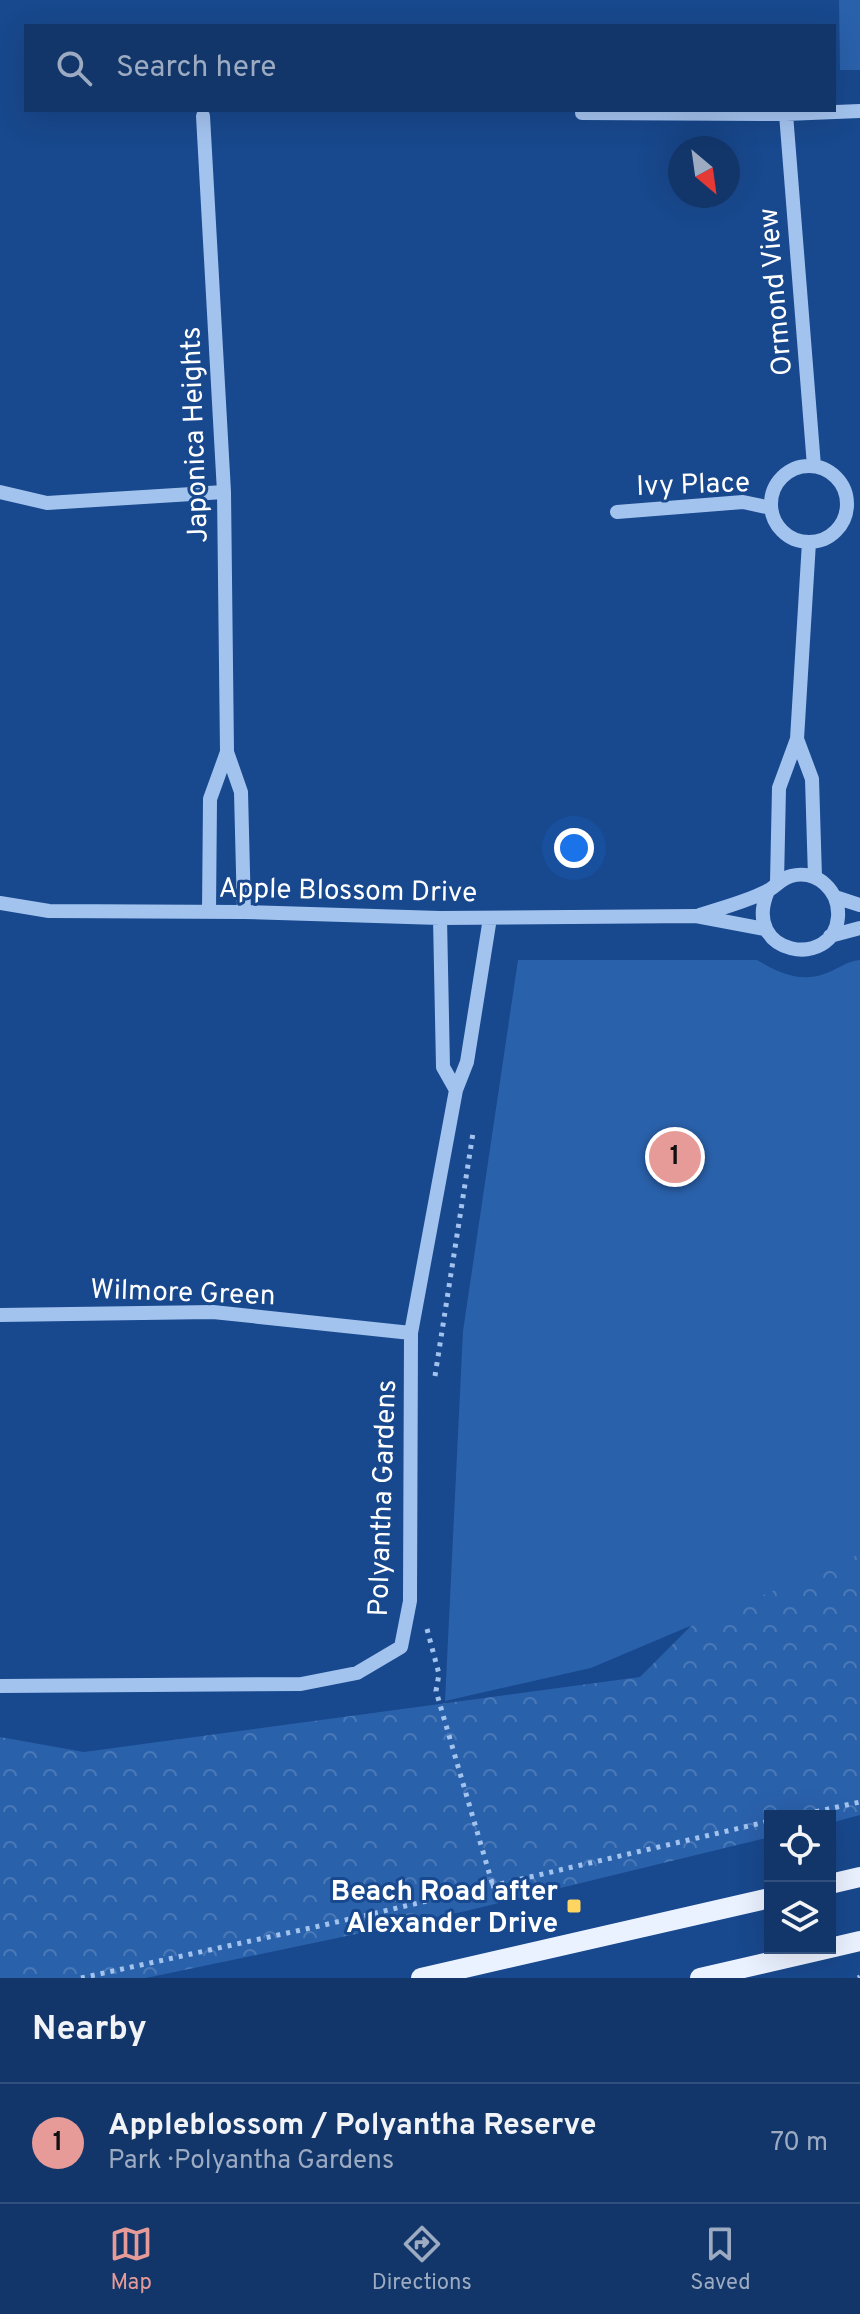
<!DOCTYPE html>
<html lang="en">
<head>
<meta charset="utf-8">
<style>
  :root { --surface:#12366a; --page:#1b3e70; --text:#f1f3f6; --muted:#9cabc1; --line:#31507e; --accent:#e69b98 }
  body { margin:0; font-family:Overpass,sans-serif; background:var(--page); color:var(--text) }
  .controls { position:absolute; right:24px; bottom:24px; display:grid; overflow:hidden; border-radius:0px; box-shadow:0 8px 32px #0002 }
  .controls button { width:72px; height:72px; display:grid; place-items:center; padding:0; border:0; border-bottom:2px solid var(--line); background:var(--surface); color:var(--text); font:40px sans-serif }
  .compass { position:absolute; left:668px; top:136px; width:72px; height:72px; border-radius:50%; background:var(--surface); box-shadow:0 8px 32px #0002; rotate:151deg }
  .you { position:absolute; left:574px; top:848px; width:28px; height:28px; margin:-20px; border:6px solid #fff; border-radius:50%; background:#1a73e8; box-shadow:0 0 0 12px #1a73e833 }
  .badge { display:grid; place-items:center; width:52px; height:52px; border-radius:50%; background:var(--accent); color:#111; font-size:26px; font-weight:700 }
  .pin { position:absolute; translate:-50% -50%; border:4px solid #fff; box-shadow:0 2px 8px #0006 }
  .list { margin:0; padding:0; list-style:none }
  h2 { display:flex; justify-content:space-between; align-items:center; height:104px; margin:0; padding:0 32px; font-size:34px }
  h2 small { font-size:26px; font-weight:400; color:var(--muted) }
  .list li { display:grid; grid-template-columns:52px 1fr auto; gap:24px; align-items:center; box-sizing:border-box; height:120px; padding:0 32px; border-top:2px solid var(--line) }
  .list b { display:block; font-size:30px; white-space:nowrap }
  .list p { margin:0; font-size:26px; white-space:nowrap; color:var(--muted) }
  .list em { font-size:26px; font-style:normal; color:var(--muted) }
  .icon { flex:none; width:44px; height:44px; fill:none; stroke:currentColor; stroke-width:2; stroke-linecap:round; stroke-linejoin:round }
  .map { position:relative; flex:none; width:860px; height:1978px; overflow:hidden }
  .search { position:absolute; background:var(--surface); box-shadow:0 8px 32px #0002; left:24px; right:24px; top:24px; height:88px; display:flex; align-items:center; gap:20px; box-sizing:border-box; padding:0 28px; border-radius:0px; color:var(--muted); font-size:30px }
  .sheet { height:224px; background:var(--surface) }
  nav { display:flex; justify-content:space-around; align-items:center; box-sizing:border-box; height:112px; border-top:2px solid var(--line); background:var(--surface); font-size:22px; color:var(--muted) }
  nav a { display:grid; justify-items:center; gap:4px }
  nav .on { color:var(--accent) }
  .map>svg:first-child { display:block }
  .forest { fill:url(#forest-crowns) }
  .green { fill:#2a61ab }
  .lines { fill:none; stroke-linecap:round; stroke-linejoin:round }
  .path { stroke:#a3c3ef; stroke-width:5; stroke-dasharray:4 6; stroke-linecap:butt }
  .minor { stroke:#a3c3ef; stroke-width:14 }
  .major { stroke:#ebf2ff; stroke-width:20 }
  .poi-dot { fill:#ffd561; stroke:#18488d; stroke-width:3 }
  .labels { text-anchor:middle; stroke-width:6; stroke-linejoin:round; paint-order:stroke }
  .street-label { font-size:28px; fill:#fff; stroke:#18488d }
  .poi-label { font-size:28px; font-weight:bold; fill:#fff; stroke:#18488d; text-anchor:end }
</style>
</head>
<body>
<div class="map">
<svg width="860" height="1978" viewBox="0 0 860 1978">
  <defs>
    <pattern id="forest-crowns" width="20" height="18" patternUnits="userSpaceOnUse" patternTransform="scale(2)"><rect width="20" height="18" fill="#2a61ab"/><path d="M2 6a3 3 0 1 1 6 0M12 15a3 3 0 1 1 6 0" fill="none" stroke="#4a79b8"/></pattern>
  </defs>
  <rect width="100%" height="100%" fill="#18488d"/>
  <path class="forest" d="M860,1468V1815L830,1823V1816H770V1837L466,1911L146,1978H0V1737L84,1752L640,1677L760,1557Z"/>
  <path class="green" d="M839,0H860V70H840Z
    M518,960H757C777,972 800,983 824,974C837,970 846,961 860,960V1554L591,1668L445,1701L463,1331Z"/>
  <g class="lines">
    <path class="path" d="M435,1376L473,1133
      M427,1629L439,1674L436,1691L493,1886
      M796,1816L860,1802
      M81,1978L324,1925L770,1821
      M858,1978L860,1977"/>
    <path class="minor" d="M582,113L786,114L860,111
      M786,114L814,466
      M203,116L224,492L227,752L241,792L244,912
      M771 504a38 38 0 1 1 76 0a38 38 0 1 1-76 0Z
      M0,492L47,503L224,492
      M617,512L743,502L771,508
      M797,739L812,779L815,877
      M777,882L779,788L797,739L809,542
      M835,897L860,905
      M0,903L49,911L244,912L440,918L696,916L765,929
      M209,912L210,799L227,752
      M700,915C721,908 745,902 765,892C775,888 780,879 791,876C817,869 840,891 838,917C834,970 740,956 768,891
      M440,918L443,1067L456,1090
      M830,936L860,928
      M0,1315L213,1312L411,1333
      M0,1686L301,1684L357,1673L401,1647L410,1601L411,1333L456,1090L467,1062L490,918"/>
    <path class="major" d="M830,1884L860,1877
      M830,1948L860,1941
      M421,1978L770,1898
      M700,1978L830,1948"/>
  </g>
  <rect class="poi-dot" x="566" y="1898" width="16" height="16" rx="4"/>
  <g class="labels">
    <g class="street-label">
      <text transform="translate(774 292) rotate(-95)" y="10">Ormond View</text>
      <text transform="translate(193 435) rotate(-92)" y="10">Japonica Heights</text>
      <text transform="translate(693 483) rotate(-2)" y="10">Ivy Place</text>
      <text transform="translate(348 889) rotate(1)" y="10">Apple Blossom Drive</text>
      <text transform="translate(183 1291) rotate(2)" y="10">Wilmore Green</text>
      <text transform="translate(381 1498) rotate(-88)" y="10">Polyantha Gardens</text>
    </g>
    <g class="poi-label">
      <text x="558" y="1900">Beach Road after<tspan x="558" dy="32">Alexander Drive</tspan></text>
    </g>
  </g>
</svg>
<div class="controls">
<button><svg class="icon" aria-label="locate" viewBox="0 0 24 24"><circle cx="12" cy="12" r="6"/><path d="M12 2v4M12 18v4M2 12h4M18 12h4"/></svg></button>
<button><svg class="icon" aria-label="layers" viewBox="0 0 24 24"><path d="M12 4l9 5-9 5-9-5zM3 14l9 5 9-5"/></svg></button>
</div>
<svg class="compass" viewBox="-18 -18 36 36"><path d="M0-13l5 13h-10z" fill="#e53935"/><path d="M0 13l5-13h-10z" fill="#9cabc1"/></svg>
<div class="you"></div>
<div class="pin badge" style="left:675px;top:1157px">1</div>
<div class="search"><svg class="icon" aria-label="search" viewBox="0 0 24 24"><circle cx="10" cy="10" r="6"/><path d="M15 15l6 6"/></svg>Search here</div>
</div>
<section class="sheet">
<h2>Nearby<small></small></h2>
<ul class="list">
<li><span class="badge">1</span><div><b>Appleblossom / Polyantha Reserve</b><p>Park · Polyantha Gardens</p></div><em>70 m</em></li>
</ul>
</section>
<nav>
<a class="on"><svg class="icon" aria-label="map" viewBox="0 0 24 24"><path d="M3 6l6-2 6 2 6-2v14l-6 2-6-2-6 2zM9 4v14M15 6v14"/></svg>Map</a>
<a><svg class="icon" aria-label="directions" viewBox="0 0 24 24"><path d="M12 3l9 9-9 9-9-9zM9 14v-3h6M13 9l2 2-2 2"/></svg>Directions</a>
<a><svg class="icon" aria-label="saved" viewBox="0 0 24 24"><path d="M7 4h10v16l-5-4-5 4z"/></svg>Saved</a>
</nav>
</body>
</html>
